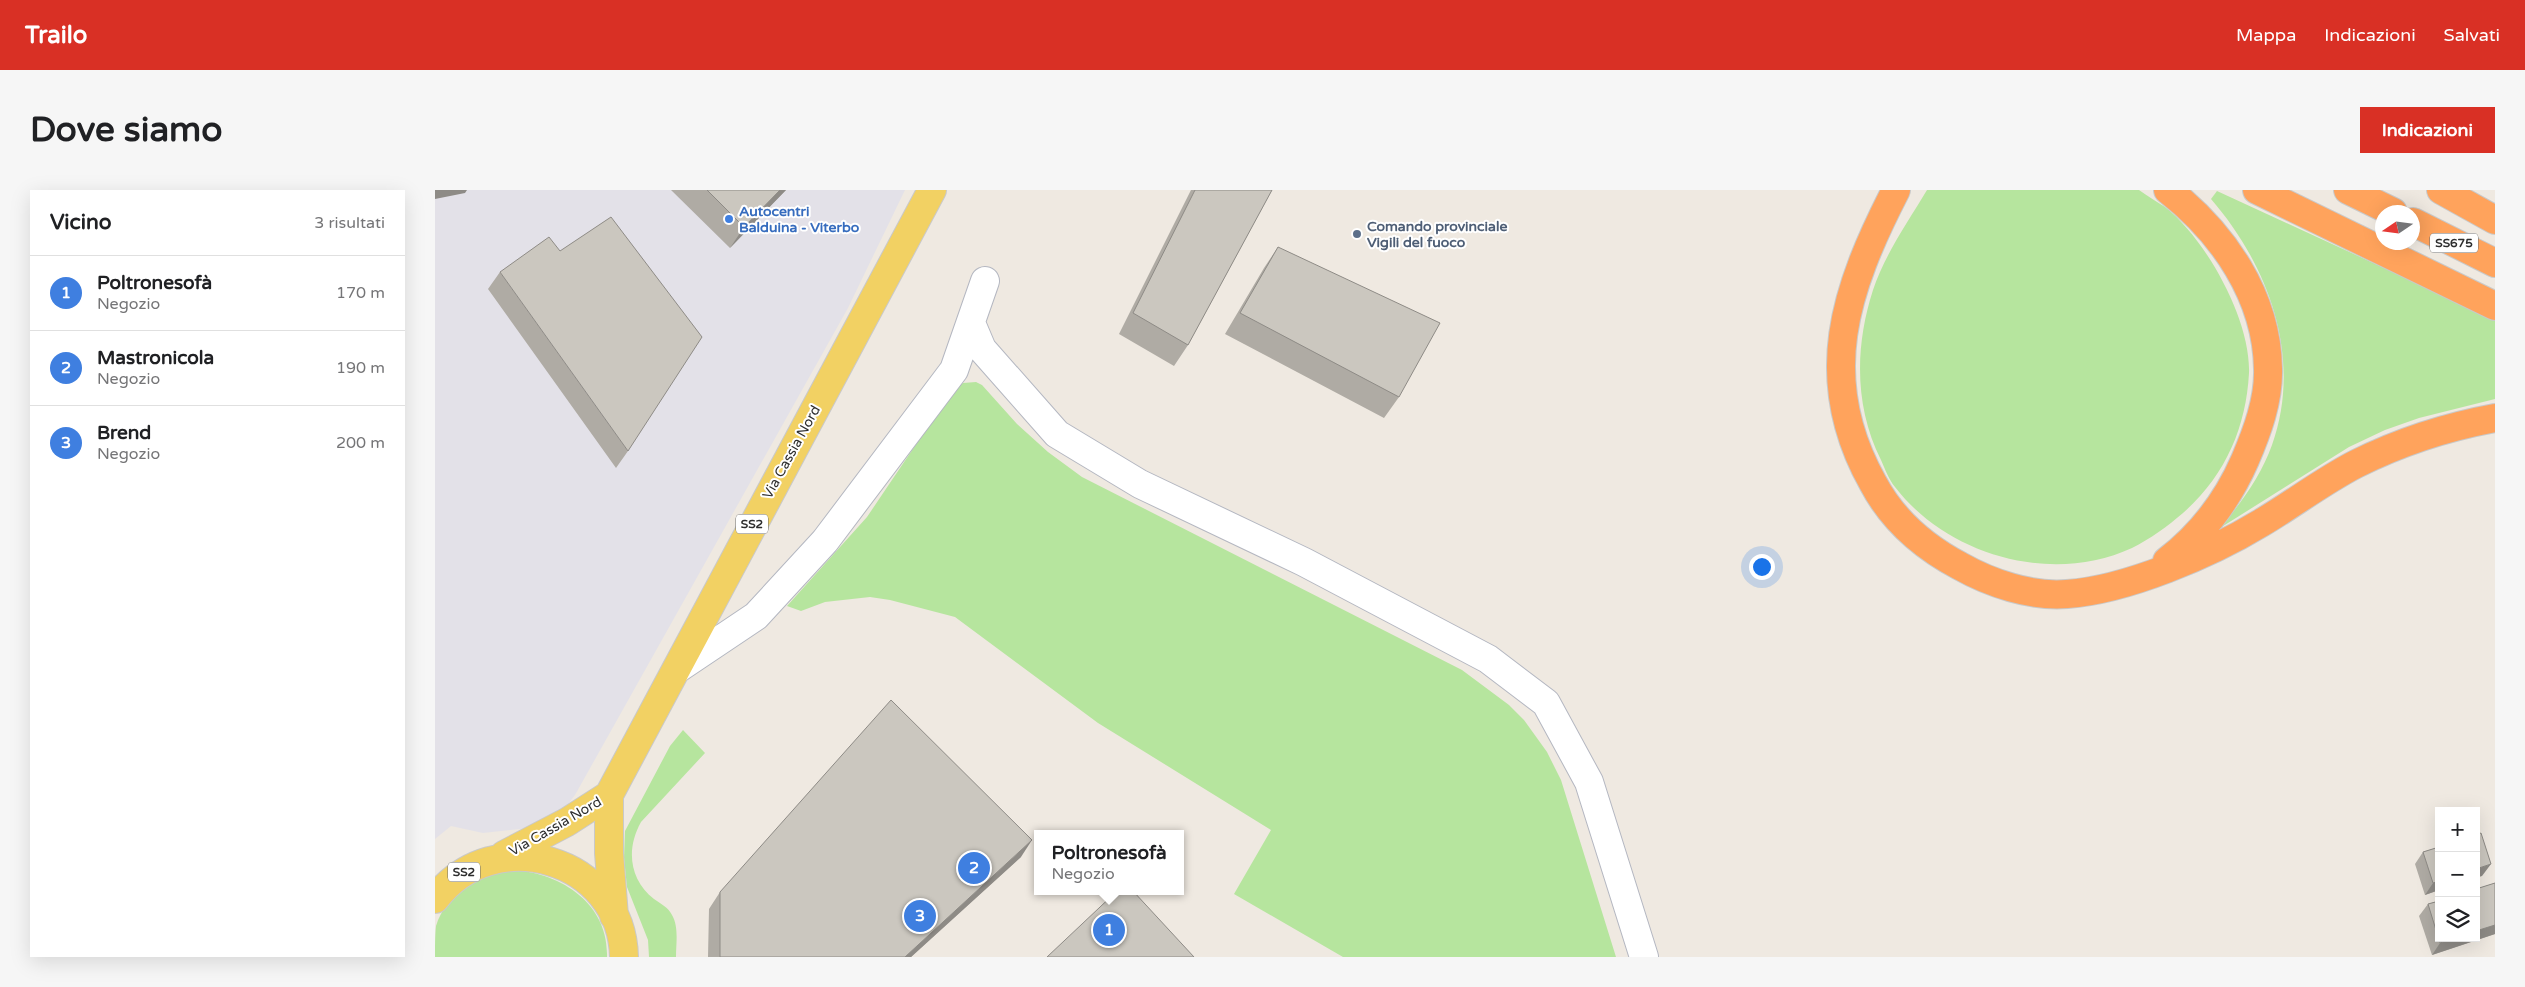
<!DOCTYPE html>
<html lang="it">
<head>
<meta charset="utf-8">
<style>
  :root { --surface:#fff; --page:#f6f6f6; --text:#202124; --muted:#757577; --line:#e0e0e0; --accent:#d93025 }
  body { margin:0; font-family:"Varela Round",sans-serif; background:var(--page); color:var(--text) }
  .controls { position:absolute; right:15px; bottom:15px; display:grid; overflow:hidden; border-radius:0px; box-shadow:0 5px 20px #0002 }
  .controls button { width:45px; height:45px; display:grid; place-items:center; padding:0; border:0; border-bottom:1px solid var(--line); background:var(--surface); color:var(--text); font:25px sans-serif }
  .compass { position:absolute; left:1940px; top:15px; width:45px; height:45px; border-radius:50%; background:var(--surface); box-shadow:0 5px 20px #0002; rotate:257deg }
  .you { position:absolute; left:1326px; top:376px; width:18px; height:18px; margin:-12px; border:4px solid #fff; border-radius:50%; background:#1a73e8; box-shadow:0 0 0 8px #1a73e833 }
  .badge { display:grid; place-items:center; width:32px; height:32px; border-radius:50%; background:var(--accent); color:#fff; font-size:16px; font-weight:700 }
  .pin { position:absolute; translate:-50% -50%; border:2px solid #fff; box-shadow:0 1px 5px #0006 }
  .popup { position:absolute; left:599px; top:640px; width:150px; height:65px; box-sizing:border-box; display:grid; place-content:center; border-radius:0px; background:var(--surface); filter:drop-shadow(0 1px 4px #0005); font-size:16px; white-space:nowrap; color:var(--muted) }
  .popup b { font-size:19px; color:var(--text) }
  .popup::after { content:''; position:absolute; left:50%; top:100%; margin-left:-10px; border:10px solid transparent; border-top-color:var(--surface) }
  .list { margin:0; padding:0; list-style:none }
  h2 { display:flex; justify-content:space-between; align-items:center; height:65px; margin:0; padding:0 20px; font-size:21px }
  h2 small { font-size:16px; font-weight:400; color:var(--muted) }
  .list li { display:grid; grid-template-columns:32px 1fr auto; gap:15px; align-items:center; box-sizing:border-box; height:75px; padding:0 20px; border-top:1px solid var(--line) }
  .list b { display:block; font-size:19px; white-space:nowrap }
  .list p { margin:0; font-size:16px; white-space:nowrap; color:var(--muted) }
  .list em { font-size:16px; font-style:normal; color:var(--muted) }
  .icon { flex:none; width:28px; height:28px; fill:none; stroke:currentColor; stroke-width:2; stroke-linecap:round; stroke-linejoin:round }
  .map { position:relative; flex:none; width:2060px; height:767px; overflow:hidden; border-radius:0px }
  header { display:flex; align-items:center; gap:30px; box-sizing:border-box; height:70px; padding:0 25px; background:var(--accent); color:#fff }
  header strong { font-size:24px }
  nav { display:flex; gap:28px; margin-inline-start:auto; font-size:18px }
  .intro { display:flex; align-items:center; justify-content:space-between; box-sizing:border-box; height:120px; padding:0 30px }
  h1 { margin:0; font-size:35px }
  .button { padding:12px 22px; border-radius:0px; background:var(--accent); color:#fff; font-size:18px; font-weight:700 }
  main { display:flex; gap:30px; padding:0 30px }
  aside { flex:1; background:var(--surface); border-radius:0px; box-shadow:0 5px 20px #0002 }
  .map>svg:first-child { display:block }
  .industrial { fill:#e3e1e8 }
  .green { fill:#b6e59e }
  .lines { fill:none; stroke-linecap:round; stroke-linejoin:round }
  .minor-casing { stroke:#b4b7c1; stroke-width:30 }
  .major-casing { stroke:#c9c9c9; stroke-width:30 }
  .highway-casing { stroke:#c9c9c9; stroke-width:30 }
  .minor { stroke:#fff; stroke-width:28 }
  .major { stroke:#f2d163; stroke-width:28 }
  .highway { stroke:#ffa35c; stroke-width:28 }
  .wall { fill:#afaba4 }
  .shaded-wall { fill:#8e8b86 }
  .building { fill:#cbc7bf; stroke:#8e8b86 }
  .shop-dot { fill:#3f7fe0; stroke:#fff; stroke-width:2 }
  .service-dot { fill:#5c6f8a; stroke:#fff; stroke-width:2 }
  .labels { text-anchor:middle; stroke-width:4; stroke-linejoin:round; paint-order:stroke }
  .shield { fill:#fff; stroke:#6d6d6d; stroke-width:1 }
  .shield-label { font-size:12px; font-weight:bold; fill:#2e2e2e }
  .shop-label { font-size:14px; font-weight:bold; fill:#366cbe; stroke:#fff; text-anchor:start }
  .service-label { font-size:14px; font-weight:bold; fill:#4e5e75; stroke:#fff; text-anchor:start }
  .street-label { font-size:14px; fill:#2e2e2e; stroke:#fff }
</style>
</head>
<body>
<header>
<strong>Trailo</strong>
<nav><a>Mappa</a><a>Indicazioni</a><a>Salvati</a></nav>
</header>
<div class="intro"><h1>Dove siamo</h1><a class="button">Indicazioni</a></div>
<main>
<aside>
<h2>Vicino<small>3 risultati</small></h2>
<ul class="list">
<li><span class="badge" style="background:#3f7fe0">1</span><div><b>Poltronesofà</b><p>Negozio</p></div><em>170 m</em></li>
<li><span class="badge" style="background:#3f7fe0">2</span><div><b>Mastronicola</b><p>Negozio</p></div><em>190 m</em></li>
<li><span class="badge" style="background:#3f7fe0">3</span><div><b>Brend</b><p>Negozio</p></div><em>200 m</em></li>
</ul>
</aside>
<div class="map">
<svg width="2060" height="767" viewBox="0 0 2060 767">
  <rect width="100%" height="100%" fill="#efe9e1"/>
  <path class="industrial" d="M0,0H470L413,118L140,605L130,618L94,638L48,643L16,636L0,649Z"/>
  <path class="green" d="M1492,0H1704C1712,6 1721,11 1730,17C1771,49 1816,130 1814,183C1811,238 1790,286 1748,323C1733,336 1715,349 1697,358C1617,395 1513,366 1460,297C1454,290 1450,279 1446,270C1419,216 1420,156 1438,100C1450,64 1473,32 1492,0Z
    M1782,1L2060,129V209L1984,228L1950,240L1914,257L1785,338C1806,313 1826,286 1837,255C1868,168 1834,76 1776,9Z
    M541,192L547,195L582,234L613,262L647,287L1027,480L1074,515L1089,530L1112,562L1126,590L1181,767H908L799,704L836,640L663,533L520,427L455,410L435,407L390,412L366,421L352,416L432,327L517,201L528,193Z
    M248,540L270,563L206,632C191,659 194,689 219,709C226,714 233,717 237,725C244,737 241,753 241,767H214L213,750L192,697L189,668L190,641L235,556Z
    M74,680C123,681 174,712 172,767H0C0,758 0,745 1,736C11,703 44,687 74,680Z"/>
  <g class="lines">
    <defs>
      <path id="minor" d="M536,133L547,159L622,244L705,294L869,372L1053,469L1111,513L1154,592L1209,767
        M242,479L321,426L390,351L519,180L550,91"/>
      <path id="major" d="M69,665L132,632L174,605
        M0,709C58,631 187,668 189,767
        M179,726L174,663V605L497,0"/>
      <path id="highway" d="M1461,0C1410,99 1379,188 1438,293C1457,329 1489,357 1525,376C1555,393 1596,407 1632,404C1691,400 1775,364 1826,333C1858,314 1888,291 1921,274C1965,252 2011,237 2060,228
        M1822,0L2060,116
        M1913,0L1958,22
        M2006,0L2060,30
        M1978,32L2060,73
        M1732,371C1766,345 1793,309 1810,270C1822,242 1834,210 1833,179C1832,106 1788,43 1733,0"/>
    </defs>
    <use href="#minor" class="minor-casing"/>
    <use href="#major" class="major-casing"/>
    <use href="#highway" class="highway-casing"/>
    <use href="#minor" class="minor"/>
    <use href="#major" class="major"/>
    <use href="#highway" class="highway"/>
  </g>
  <path class="wall" d="M236,0H351L295,58Z
    M756,0H837L753,155L739,176L684,144Z
    M843,57L964,207L949,228L790,144L829,78Z
    M65,82L193,261L181,278L53,99Z
    M2004,657V700L1990,705L1980,674L1988,662Z
    M586,667L476,767H273L274,719L285,702Z
    M2060,693V744L1997,765L1984,726L1993,714Z"/>
  <path class="shaded-wall" d="M0,0H32L30,3L0,9Z
    M345,0H351L295,58L309,37Z
    M597,650L586,667L476,767H470Z
    M2056,674L2047,686L2041,688V679Z
    M2004,691V700L1990,705L1998,693Z
    M2060,735V744L1997,765L2005,753L2020,748H2041V741Z"/>
  <path class="building" d="M272,0H345L309,37Z
    M760,0H837L753,155L698,123Z
    M176,27L267,147L193,261L65,82L114,47L125,61Z
    M843,57L1005,133L964,207L805,123Z
    M456,510L597,650L470,767H285V702Z
    M2046,643L2056,674L2041,679V645Z
    M2004,657V691L1998,693L1988,662Z
    M2060,693V735L2041,741V699Z
    M682,701H698L759,767H612Z
    M2004,711V748H2020L2005,753L1993,714Z"/>
  <circle class="shop-dot" cx="294" cy="29" r="5"/>
  <circle class="service-dot" cx="922" cy="44" r="5"/>
  <g class="labels">
    <g class="shield">
      <rect x="1995" y="43.5" width="48" height="19" rx="4"/>
      <rect x="301" y="324.5" width="32" height="19" rx="4"/>
      <rect x="13" y="672.5" width="32" height="19" rx="4"/>
    </g>
    <g class="shield-label">
      <text x="2019" y="57">SS675</text>
      <text x="317" y="338">SS2</text>
      <text x="29" y="686">SS2</text>
    </g>
    <g class="shop-label">
      <text x="304" y="26">Autocentri<tspan x="304" dy="16">Balduina - Viterbo</tspan></text>
    </g>
    <g class="service-label">
      <text x="932" y="41">Comando provinciale<tspan x="932" dy="16">Vigili del fuoco</tspan></text>
    </g>
    <g class="street-label">
      <text transform="translate(356 262) rotate(-61)" y="5">Via Cassia Nord</text>
      <text transform="translate(120 636) rotate(-30)" y="5">Via Cassia Nord</text>
    </g>
  </g>
</svg>
<div class="controls">
<button>+</button>
<button>−</button>
<button><svg class="icon" aria-label="layers" viewBox="0 0 24 24"><path d="M12 4l9 5-9 5-9-5zM3 14l9 5 9-5"/></svg></button>
</div>
<svg class="compass" viewBox="-18 -18 36 36"><path d="M0-13l5 13h-10z" fill="#e53935"/><path d="M0 13l5-13h-10z" fill="#757577"/></svg>
<div class="you"></div>
<div class="pin badge" style="left:674px;top:740px;background:#3f7fe0">1</div>
<div class="popup"><b>Poltronesofà</b>Negozio</div>
<div class="pin badge" style="left:539px;top:678px;background:#3f7fe0">2</div>
<div class="pin badge" style="left:485px;top:726px;background:#3f7fe0">3</div>
</div>
</main>
</body>
</html>
